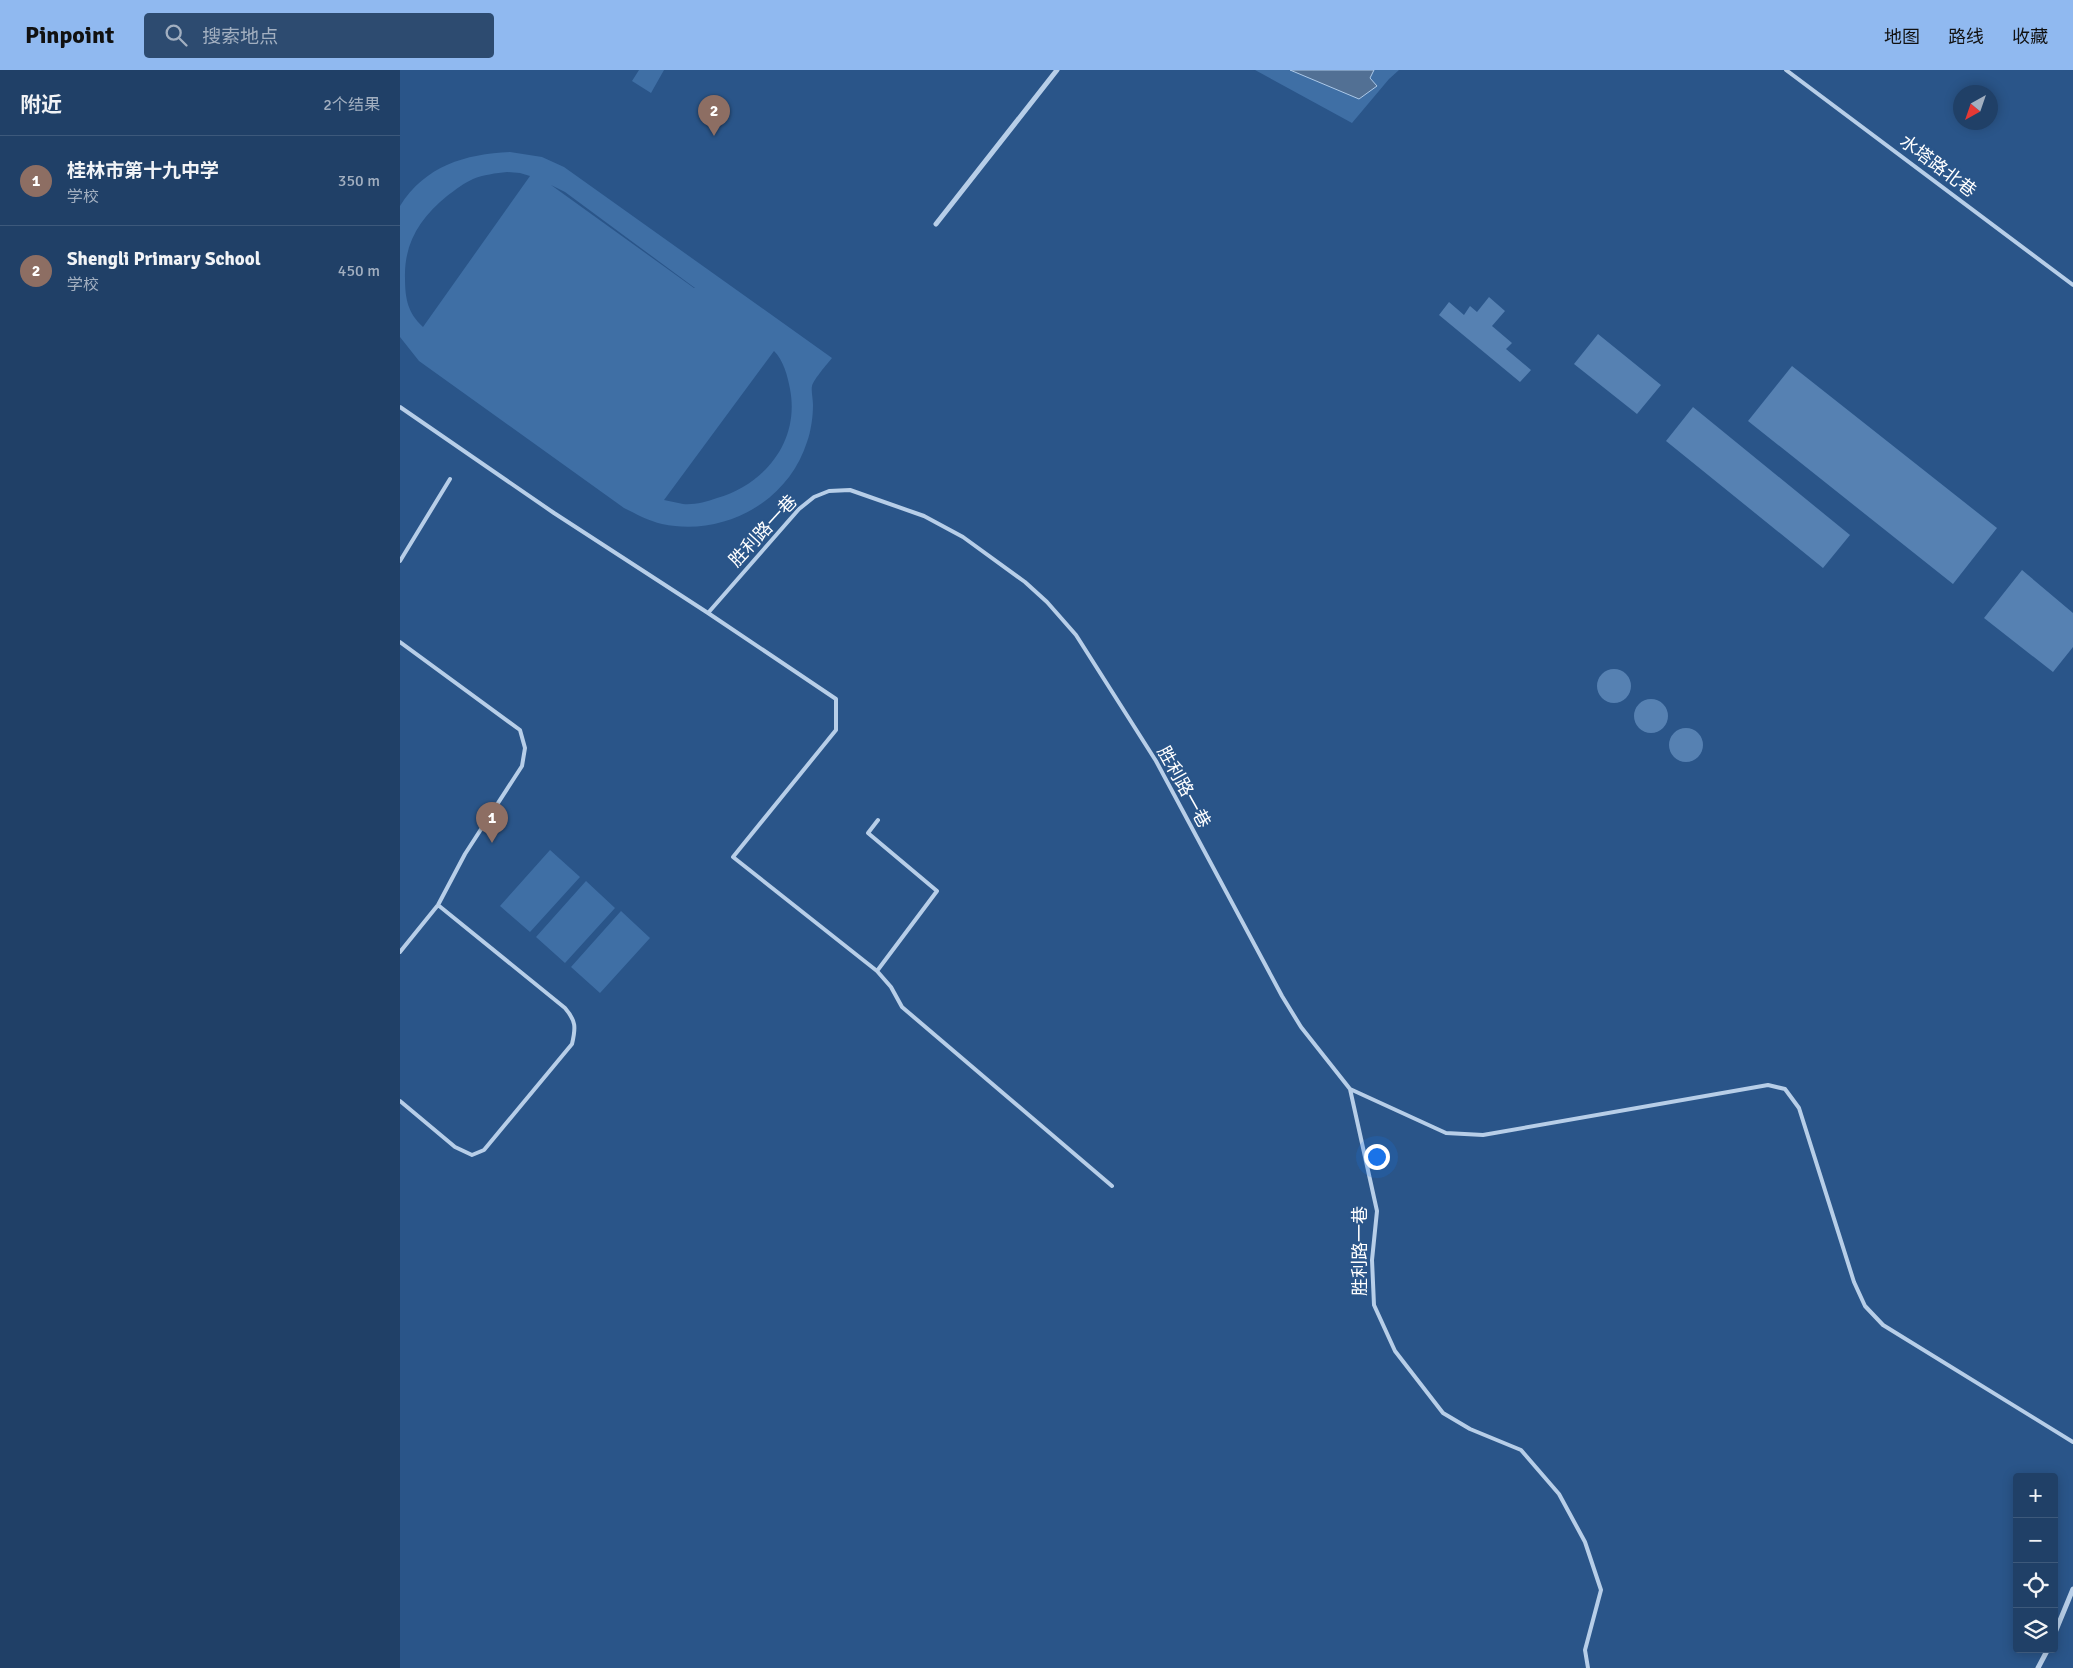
<!DOCTYPE html>
<html lang="zh">
<head>
<meta charset="utf-8">
<style>
  :root { --surface:#204067; --page:#2d4b70; --text:#f1f3f6; --muted:#a2afc0; --line:#3d597b; --accent:#90b9f0 }
  body { margin:0; font-family:Signika,"Noto Sans SC",sans-serif; background:var(--page); color:var(--text) }
  .controls { position:absolute; right:15px; bottom:15px; display:grid; overflow:hidden; border-radius:5px; box-shadow:0 2px 12px #0003 }
  .controls button { width:45px; height:45px; display:grid; place-items:center; padding:0; border:0; border-bottom:1px solid var(--line); background:var(--surface); color:var(--text); font:25px sans-serif }
  .compass { position:absolute; left:1553px; top:15px; width:45px; height:45px; border-radius:50%; background:var(--surface); box-shadow:0 2px 12px #0003; rotate:220deg }
  .you { position:absolute; left:976px; top:1086px; width:18px; height:18px; margin:-12px; border:4px solid #fff; border-radius:50%; background:#1a73e8; box-shadow:0 0 0 8px #1a73e833 }
  .badge { display:grid; place-items:center; width:32px; height:32px; border-radius:50%; background:var(--accent); color:#fff; font-size:16px; font-weight:700 }
  .pin { position:absolute; translate:-50% -41px; filter:drop-shadow(0 1px 2px #0008) }
  .pin::after { content:''; position:absolute; top:26px; width:18px; height:15px; background:inherit; clip-path:polygon(0 0,100% 0,50% 100%) }
  .list { margin:0; padding:0; list-style:none }
  h2 { display:flex; justify-content:space-between; align-items:center; height:65px; margin:0; padding:0 20px; font-size:21px }
  h2 small { font-size:16px; font-weight:400; color:var(--muted) }
  .list li { display:grid; grid-template-columns:32px 1fr auto; gap:15px; align-items:center; box-sizing:border-box; height:90px; padding:0 20px; border-top:1px solid var(--line) }
  .list b { display:block; font-size:19px; white-space:nowrap }
  .list p { margin:0; font-size:16px; white-space:nowrap; color:var(--muted) }
  .list em { font-size:16px; font-style:normal; color:var(--muted) }
  .icon { flex:none; width:28px; height:28px; fill:none; stroke:currentColor; stroke-width:2; stroke-linecap:round; stroke-linejoin:round }
  .map { position:relative; flex:none; width:1673px; height:1598px; overflow:hidden }
  header { display:flex; align-items:center; gap:30px; box-sizing:border-box; height:70px; padding:0 25px; background:var(--accent); color:#111 }
  header strong { font-size:24px }
  nav { display:flex; gap:28px; margin-inline-start:auto; font-size:18px }
  .search { width:350px; height:45px; background:var(--page); display:flex; align-items:center; gap:12px; box-sizing:border-box; padding:0 18px; border-radius:5px; color:var(--muted); font-size:19px }
  main { display:flex }
  aside { flex:1; background:var(--surface) }
  .map>svg:first-child { display:block }
  .green { fill:#3f6fa5; fill-rule:evenodd }
  .water { fill:#527094; stroke:#acc9e9 }
  .building { fill:#5681b2 }
  .lines { fill:none; stroke-linecap:round; stroke-linejoin:round }
  .service { stroke:#b7cee8; stroke-width:4 }
  .minor { stroke:#b7cee8; stroke-width:5 }
  .labels { text-anchor:middle; stroke-width:4.5; stroke-linejoin:round; paint-order:stroke }
  .street-label { font-size:18px; fill:#fff; stroke:#2a5589 }
</style>
</head>
<body>
<header>
<strong>Pinpoint</strong>
<div class="search"><svg class="icon" aria-label="search" viewBox="0 0 24 24"><circle cx="10" cy="10" r="6"/><path d="M15 15l6 6"/></svg>搜索地点</div>
<nav><a>地图</a><a>路线</a><a>收藏</a></nav>
</header>
<main>
<aside>
<h2>附近<small>2个结果</small></h2>
<ul class="list">
<li><span class="badge" style="background:#8d6e63">1</span><div><b>桂林市第十九中学</b><p>学校</p></div><em>350 m</em></li>
<li><span class="badge" style="background:#8d6e63">2</span><div><b>Shengli Primary School</b><p>学校</p></div><em>450 m</em></li>
</ul>
</aside>
<div class="map">
<svg width="1673" height="1598" viewBox="0 0 1673 1598">
  <rect width="100%" height="100%" fill="#2a5589"/>
  <path class="green" d="M239,0H264L251,23L232,11Z
    M855,0H999L989,9L952,53Z
    M110,82L142,87L164,97L432,288C427,294 414,309 412,316C411,321 413,329 413,335C413,346 411,361 407,372C388,432 324,467 262,454C249,451 236,444 224,438L19,291L0,267V136C25,96 65,84 110,82ZM107,102L120,103L130,106L23,257C8,243 5,229 5,208C4,173 20,148 47,126C55,120 64,113 73,109C83,105 96,103 107,102ZM151,115L165,122L295,218H294ZM374,281C383,289 388,307 390,319C400,371 365,414 317,428C306,432 294,435 283,434C277,433 270,431 264,430Z
    M150,780L180,807L130,862L100,836Z
    M186,811L215,838L165,893L136,867Z
    M221,841L250,868L200,923L171,897Z"/>
  <path class="water" d="M890,0H974L970,8L977,16L959,29Z"/>
  <path class="building" d="M1089,227L1105,241L1092,256L1112,273L1106,279L1131,300L1120,312L1039,245L1049,232L1064,245L1070,236L1077,242Z
    M1198,264L1261,315L1237,344L1174,294Z
    M1392,296L1597,458L1553,514L1348,351Z
    M1293,337L1450,465L1423,498L1266,371Z
    M1622,500L1673,543V577L1653,602L1584,548Z
    M1197 616a17 17 0 1 1 34 0a17 17 0 1 1-34 0Z
    M1234 646a17 17 0 1 1 34 0a17 17 0 1 1-34 0Z
    M1269 675a17 17 0 1 1 34 0a17 17 0 1 1-34 0Z"/>
  <g class="lines">
    <path class="service" d="M1386,0L1673,215
      M0,337L154,443L308,543L399,439L414,427L429,421L450,420L524,446L563,467L625,512L647,532L676,565L756,691L882,926L901,957L950,1019L977,1141L972,1190L974,1235L995,1281L1043,1343L1070,1359L1121,1380L1159,1424L1185,1472L1201,1520L1185,1580L1188,1598
      M0,491L50,409
      M308,543L436,629V660L333,787L477,901L491,917L502,937L712,1116
      M0,572L120,660L125,678L122,696L65,784L38,835L0,882
      M477,901L537,821L468,763L478,750
      M950,1019L1046,1063L1083,1065L1368,1015L1385,1019L1399,1038L1454,1212L1465,1236L1483,1255L1673,1372
      M0,1031L55,1077L72,1085L84,1080L172,974C176,957 176,951 165,938L38,835"/>
    <path class="minor" d="M536,154L657,0
      M1654,1565L1673,1519
      M1638,1598L1648,1579"/>
  </g>
  <g class="labels">
    <g class="street-label">
      <text transform="translate(1538 96) rotate(37)" y="6">水塔路北巷</text>
      <text transform="translate(363 461) rotate(-47)" y="6">胜利路一巷</text>
      <text transform="translate(784 717) rotate(61)" y="6">胜利路一巷</text>
      <text transform="translate(960 1181) rotate(-90)" y="6">胜利路一巷</text>
    </g>
  </g>
</svg>
<div class="controls">
<button>+</button>
<button>−</button>
<button><svg class="icon" aria-label="locate" viewBox="0 0 24 24"><circle cx="12" cy="12" r="6"/><path d="M12 2v4M12 18v4M2 12h4M18 12h4"/></svg></button>
<button><svg class="icon" aria-label="layers" viewBox="0 0 24 24"><path d="M12 4l9 5-9 5-9-5zM3 14l9 5 9-5"/></svg></button>
</div>
<svg class="compass" viewBox="-18 -18 36 36"><path d="M0-13l5 13h-10z" fill="#e53935"/><path d="M0 13l5-13h-10z" fill="#a2afc0"/></svg>
<div class="you"></div>
<div class="pin badge" style="left:92px;top:773px;background:#8d6e63">1</div>
<div class="pin badge" style="left:314px;top:66px;background:#8d6e63">2</div>
</div>
</main>
</body>
</html>
